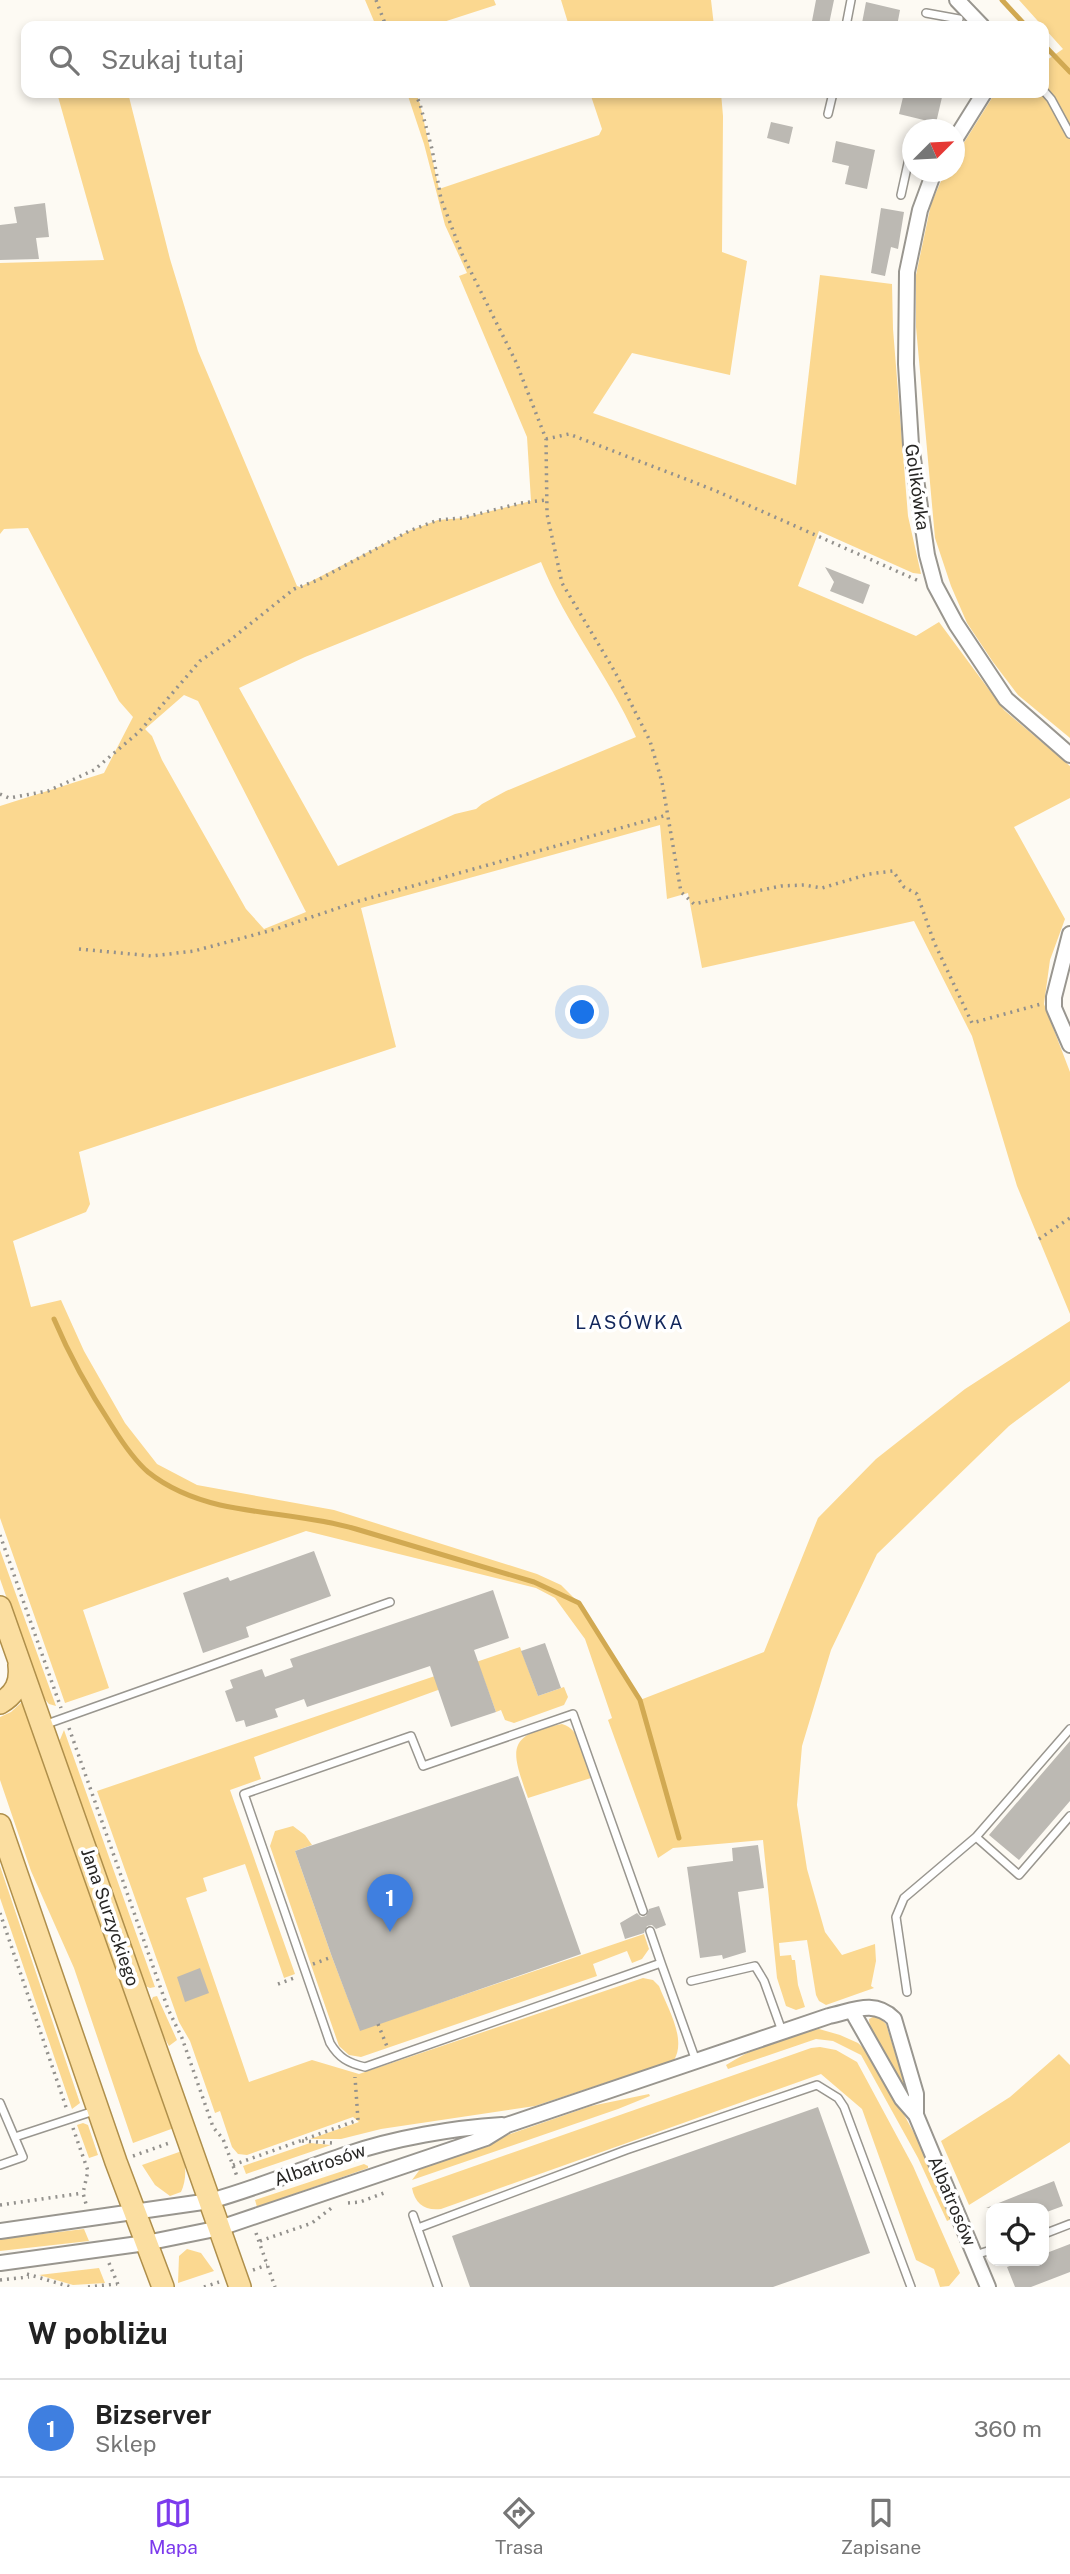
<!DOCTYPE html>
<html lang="pl">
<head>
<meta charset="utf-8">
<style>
  :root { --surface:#fff; --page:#f2f2f2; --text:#222; --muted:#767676; --line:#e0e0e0; --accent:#7c3aed }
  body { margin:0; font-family:"Public Sans",sans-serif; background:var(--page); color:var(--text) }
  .controls { position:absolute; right:21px; bottom:21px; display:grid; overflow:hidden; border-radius:14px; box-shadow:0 4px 10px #0003 }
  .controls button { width:63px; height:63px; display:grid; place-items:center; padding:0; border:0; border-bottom:2px solid var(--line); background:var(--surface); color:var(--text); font:35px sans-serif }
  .compass { position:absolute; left:902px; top:119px; width:63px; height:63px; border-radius:50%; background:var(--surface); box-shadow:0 4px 10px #0003; rotate:66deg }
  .you { position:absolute; left:583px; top:1013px; width:24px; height:24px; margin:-18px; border:5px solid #fff; border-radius:50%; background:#1a73e8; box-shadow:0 0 0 10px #1a73e833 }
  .badge { display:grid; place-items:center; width:46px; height:46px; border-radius:50%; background:var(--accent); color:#fff; font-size:23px; font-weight:700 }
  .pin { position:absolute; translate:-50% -58px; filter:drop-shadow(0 2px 4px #0008) }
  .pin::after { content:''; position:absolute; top:37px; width:24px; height:21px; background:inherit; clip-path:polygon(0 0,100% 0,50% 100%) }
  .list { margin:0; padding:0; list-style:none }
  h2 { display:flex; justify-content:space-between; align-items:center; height:91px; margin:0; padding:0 28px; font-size:30px }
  h2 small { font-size:23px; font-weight:400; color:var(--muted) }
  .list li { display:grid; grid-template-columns:46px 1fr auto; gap:21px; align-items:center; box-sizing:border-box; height:98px; padding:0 28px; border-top:2px solid var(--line) }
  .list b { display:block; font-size:26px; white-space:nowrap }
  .list p { margin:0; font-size:23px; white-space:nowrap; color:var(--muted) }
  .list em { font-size:23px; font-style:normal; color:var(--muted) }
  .icon { flex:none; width:38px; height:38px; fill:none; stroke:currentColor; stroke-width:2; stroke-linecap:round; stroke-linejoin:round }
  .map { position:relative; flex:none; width:1070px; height:2287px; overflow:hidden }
  .search { position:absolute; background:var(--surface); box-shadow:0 4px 10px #0003; left:21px; right:21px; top:21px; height:77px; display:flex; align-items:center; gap:18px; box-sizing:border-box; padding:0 24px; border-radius:14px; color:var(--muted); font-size:26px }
  .sheet { height:189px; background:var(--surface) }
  nav { display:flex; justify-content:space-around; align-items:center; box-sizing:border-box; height:98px; border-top:2px solid var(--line); background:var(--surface); font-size:19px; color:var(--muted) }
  nav a { display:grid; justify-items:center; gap:4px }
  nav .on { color:var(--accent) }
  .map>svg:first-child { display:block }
  .green { fill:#fbd890; fill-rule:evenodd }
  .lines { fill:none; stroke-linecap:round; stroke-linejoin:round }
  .stream { stroke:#d1a952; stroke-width:5 }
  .building { fill:#bcb9b3 }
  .lane-casing { stroke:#99968f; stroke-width:10 }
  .street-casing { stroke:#99968f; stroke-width:18 }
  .primary-casing { stroke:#af8f4b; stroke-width:24 }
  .path { stroke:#93918d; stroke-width:3.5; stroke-dasharray:2 5; stroke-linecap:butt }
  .lane { stroke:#fff; stroke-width:7 }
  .street { stroke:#fff; stroke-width:14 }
  .primary { stroke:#fbdea0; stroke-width:21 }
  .labels { text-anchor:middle; stroke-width:7; stroke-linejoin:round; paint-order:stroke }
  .street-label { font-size:18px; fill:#272624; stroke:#fff }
  .neighbourhood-label { font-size:19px; letter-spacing:2px; fill:#11265b; stroke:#fff }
</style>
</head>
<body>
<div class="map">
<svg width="1070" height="2287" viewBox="0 0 1070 2287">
  <rect width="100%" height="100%" fill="#fdfaf3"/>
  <path class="green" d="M365,0H494L496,5L431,26H376Z
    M561,0H711L714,26H569Z
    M1019,0H1070V738L1018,695L993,662L967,623L951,586L935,538L916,327V275L931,204L945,172H954L955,157L995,93H1044V62L1063,49Z
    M57,93H128L170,259L198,351L297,586L300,587L409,531L438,520L463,518L531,501L527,437L459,276L467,273L445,225L424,144L407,93H416L420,104L439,189L599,135L602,129L590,93H721L723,116L722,252L747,261L730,375L632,353L593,413L796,485L820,275L892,284L893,329L908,516L921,574L913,573L819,531L798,586L916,636L939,622L1004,710L1070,766V798L1014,827L1065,919L1050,960L1044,1004L1070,1072V1314L1017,1186L972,1036L914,921L702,968L688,893L667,899L660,825L361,908L396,1047L79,1152L90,1204L86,1212L13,1241L31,1307L61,1300L84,1351L125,1423L157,1464L197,1485L334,1510L537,1574L561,1585L579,1603L640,1700L764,1652L818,1518L876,1459L965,1389L1070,1321V1381L1009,1426L877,1554L831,1650L802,1746L797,1805L807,1869L825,1932L842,1955L875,1944L876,1961L871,1986L874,1988L826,2005L819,2001L816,1995L807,1940L779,1943L780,1956L791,1955L792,1960H795L798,1985L805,2007L796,2010L786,2006L777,1978L763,1840L673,1848L658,1858L608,1720L612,1718L585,1639L555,1598L536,1588L306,1531L83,1610L109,1688L65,1703L0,1518V806L104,773L133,717L119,701L28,528L4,529L0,534V263L104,260ZM541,562C565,623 609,676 636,737L506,791L482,804L476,809L455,814L338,866L239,688L305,657ZM184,695L198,701L306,912L264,929L246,909L162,760L152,736L145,729Z
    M0,1550L56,1706L49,1704L41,1695L0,1579Z
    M520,1647L538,1696L564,1687L568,1697L564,1705L514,1723L505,1720L501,1710L496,1712L482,1674L254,1757L261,1779L230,1790L295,1974L284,1978L245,1864L203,1878L207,1891L186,1898L249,2082L312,2060L359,2074L643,1978L653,1980L659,1986C667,2007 687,2039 674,2060L535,2106L381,2129L341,2139H310L359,2122L353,2117L247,2155L238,2154L232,2147L220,2111L215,2113L190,2041L179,2022L97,1791Z
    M23,1701L174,2128L133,2143L74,1968L31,1871L0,1780V1717L11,1712Z
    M562,1724C582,1729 585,1760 591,1778L528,1798C511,1750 505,1735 562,1724Z
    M64,1730L155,1987L150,1988L143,1985L59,1742Z
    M293,1826L305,1835L312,1845L295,1851L332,1957L360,2030L644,1934L649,1949L642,1959L632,1963L627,1951L593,1964L597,1976L361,2057L349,2055L339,2046L270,1846L275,1831Z
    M0,1866L80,2103L72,2109L0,1898Z
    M157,1996L177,2040L169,2046L159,2028L150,2003L153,1997Z
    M877,2015L886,2024L909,2097L907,2096L870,2029L869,2019Z
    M819,2029L840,2035L858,2043L873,2057L922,2148L951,2219L947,2221L918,2158L861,2055L833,2041L816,2039L728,2069L726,2065C753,2048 787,2033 819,2029Z
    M820,2047L836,2050L857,2062L913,2166L960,2273L949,2286L940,2287L934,2269L916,2260L862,2109L821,2074L441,2209C425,2211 415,2204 412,2188L811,2048Z
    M1059,2054L1070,2065V2142L969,2205L941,2141L1010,2097Z
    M649,2094L650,2096L618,2109L412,2180L424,2164L591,2106Z
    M83,2123L88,2125L98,2155L89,2158L77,2125Z
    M310,2143L331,2145L246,2174L243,2166Z
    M182,2151C186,2165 187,2179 181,2192L170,2196L155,2185L142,2165Z
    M364,2164L368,2166V2168L257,2207L255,2200Z
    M84,2229L89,2241L0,2251V2239Z
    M187,2249L201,2253L214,2271L178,2283L179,2256Z
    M99,2268L105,2283L73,2285L39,2275Z"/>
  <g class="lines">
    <path class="stream" d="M1002,0L1026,26
      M1044,45L1070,72
      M54,1319C70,1357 89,1391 112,1426C122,1442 134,1460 148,1472C168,1488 195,1499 220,1505C265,1515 312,1516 356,1529L534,1582L579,1603L640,1700L679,1838"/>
  </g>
  <path class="building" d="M816,0H834L829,24L812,21Z
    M866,2L900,10L897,26L862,23Z
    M904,93H943L936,123L899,114Z
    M771,122L793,127L789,144L767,138Z
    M836,141L875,150L867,189L845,184L849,166L832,162Z
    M45,203L49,237L36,238L39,259L0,260V225L17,223L14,207Z
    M881,208L904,212L898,249L891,247L885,276L871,273Z
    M825,567L870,585L863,604L830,591L834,582Z
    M314,1551L331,1596L246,1627L249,1637L203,1653L183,1593L228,1577L230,1581Z
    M493,1590L509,1638L474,1650L496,1712L451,1727L430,1666L307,1707L304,1699L275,1709L278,1717L246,1727L244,1720L236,1722L225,1691L233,1688L230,1680L262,1669L265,1677L293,1667L290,1659Z
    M545,1643L561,1688L538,1696L521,1651Z
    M1070,1741V1801L1019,1860L989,1835Z
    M518,1776L581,1954L360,2031L332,1957L295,1851Z
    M758,1845L764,1888L738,1892L746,1952L723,1959L722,1955L700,1958L687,1867L733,1861L732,1848Z
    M659,1906L666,1925L656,1929L652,1925L647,1926L644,1933L625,1939L620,1923L637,1913L641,1917L646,1916L649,1909Z
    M200,1968L209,1993L185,2002L177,1977Z
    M818,2107L870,2253L773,2287H470L452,2236Z
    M1054,2181L1063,2206L1044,2213V2208H986Z
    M1070,2244V2272L1031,2287H1015L1007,2267L1024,2261H1044V2254Z"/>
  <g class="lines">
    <defs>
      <path id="lane" d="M926,13L959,19
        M846,26L851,0
        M1044,91L1051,99L1070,134
        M828,114L833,93
        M901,195L912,145
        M44,1725L390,1602
        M976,1837L1019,1875L1070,1816
        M643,1911L573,1714L423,1766L411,1736L244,1794L330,2043C339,2058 348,2063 365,2067L661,1963L696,2061
        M650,1931L661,1963
        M691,1981L755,1966L764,1981L782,2031
        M907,1992L896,1917L904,1898L976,1837L1070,1729
        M0,2103L23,2157L0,2165
        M15,2137L97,2110
        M413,2215L438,2287
        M418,2228L626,2150L817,2085L838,2098L844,2107L911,2287
        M1044,2234L1070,2224
        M975,2255L991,2250"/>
      <path id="street" d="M957,0L982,26
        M954,141L984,93
        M934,172L920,210L907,272L906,364L911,445L927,555L935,585L956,624L1006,699L1070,755
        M1070,934L1054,997V1008L1070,1045
        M852,2011L902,2099L916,2115L988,2287
        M0,2231L210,2201C257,2188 302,2169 348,2154C395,2138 453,2128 502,2125
        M0,2263L146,2243L220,2228L486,2138L507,2125L829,2016C853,2011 874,1999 894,2019L916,2094V2115"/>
      <path id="primary" d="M0,1607L240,2287
        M0,1703C16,1694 21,1682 19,1665
        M0,1825L116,2162L163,2287"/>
    </defs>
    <use href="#lane" class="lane-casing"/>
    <use href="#street" class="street-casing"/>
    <use href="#primary" class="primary-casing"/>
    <path class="path" d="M376,0L386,26
      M415,93L420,104L432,149L441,199L462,254L516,362L546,439L547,514L562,583L615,672L650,741L662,782L681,892L694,904L781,886L804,885L822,888L869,874L893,871L904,887L917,894L934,942L972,1023L1041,1004
      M546,439L569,434L714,490L919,581
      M0,794L9,798L48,791L94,770L139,732L200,661L229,641L294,589L318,580L409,531L438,520L462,518L521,503L546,500
      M79,949L152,956L194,951L276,929L359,901L667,815
      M1039,1239L1070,1218
      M0,1535L61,1708
      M69,1728L168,2009L182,2038L213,2127L223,2139L238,2179
      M0,1913L67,2110
      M313,1964L332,1957
      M278,1984L294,1978
      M378,2024L388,2049
      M73,2128L88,2171L83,2193L86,2204
      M302,2141L333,2143
      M133,2156L172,2142
      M233,2165L358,2120L355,2077
      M348,2203L360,2202L384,2193
      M0,2205L83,2193
      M256,2233L275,2287
      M260,2241L312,2223L334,2206
      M109,2263L119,2287
      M253,2270L267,2265
      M27,2274L71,2287
      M0,2280L29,2277
      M88,2287L117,2284
      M204,2287L219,2282"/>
    <use href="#lane" class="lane"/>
    <use href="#street" class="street"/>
    <use href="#primary" class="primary"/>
  </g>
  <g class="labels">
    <g class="street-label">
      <text transform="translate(917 487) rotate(82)" y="6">Golikówka</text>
      <text transform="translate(110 1917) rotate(71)" y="6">Jana Surzyckiego</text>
      <text transform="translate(320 2165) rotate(-19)" y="6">Albatrosów</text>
      <text transform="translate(952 2201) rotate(67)" y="6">Albatrosów</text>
    </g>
    <g class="neighbourhood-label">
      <text x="630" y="1329">LASÓWKA</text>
    </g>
  </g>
</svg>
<div class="controls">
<button><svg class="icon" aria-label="locate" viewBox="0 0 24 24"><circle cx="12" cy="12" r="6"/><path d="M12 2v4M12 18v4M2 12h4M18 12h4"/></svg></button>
</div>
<svg class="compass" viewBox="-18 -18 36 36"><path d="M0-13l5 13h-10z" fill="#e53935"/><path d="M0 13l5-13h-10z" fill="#767676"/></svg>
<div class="you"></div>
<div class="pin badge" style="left:390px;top:1932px;background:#3f7fe0">1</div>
<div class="search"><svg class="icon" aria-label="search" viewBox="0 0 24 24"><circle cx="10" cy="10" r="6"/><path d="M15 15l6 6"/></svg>Szukaj tutaj</div>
</div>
<section class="sheet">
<h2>W pobliżu<small></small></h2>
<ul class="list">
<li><span class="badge" style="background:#3f7fe0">1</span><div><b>Bizserver</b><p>Sklep</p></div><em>360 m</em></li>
</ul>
</section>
<nav>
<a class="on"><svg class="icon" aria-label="map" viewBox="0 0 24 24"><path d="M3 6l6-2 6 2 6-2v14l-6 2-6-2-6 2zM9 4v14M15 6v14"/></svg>Mapa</a>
<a><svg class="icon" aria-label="directions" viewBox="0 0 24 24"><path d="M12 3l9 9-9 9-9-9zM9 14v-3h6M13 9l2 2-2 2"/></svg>Trasa</a>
<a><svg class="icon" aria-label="saved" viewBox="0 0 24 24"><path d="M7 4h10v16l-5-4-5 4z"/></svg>Zapisane</a>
</nav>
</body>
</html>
